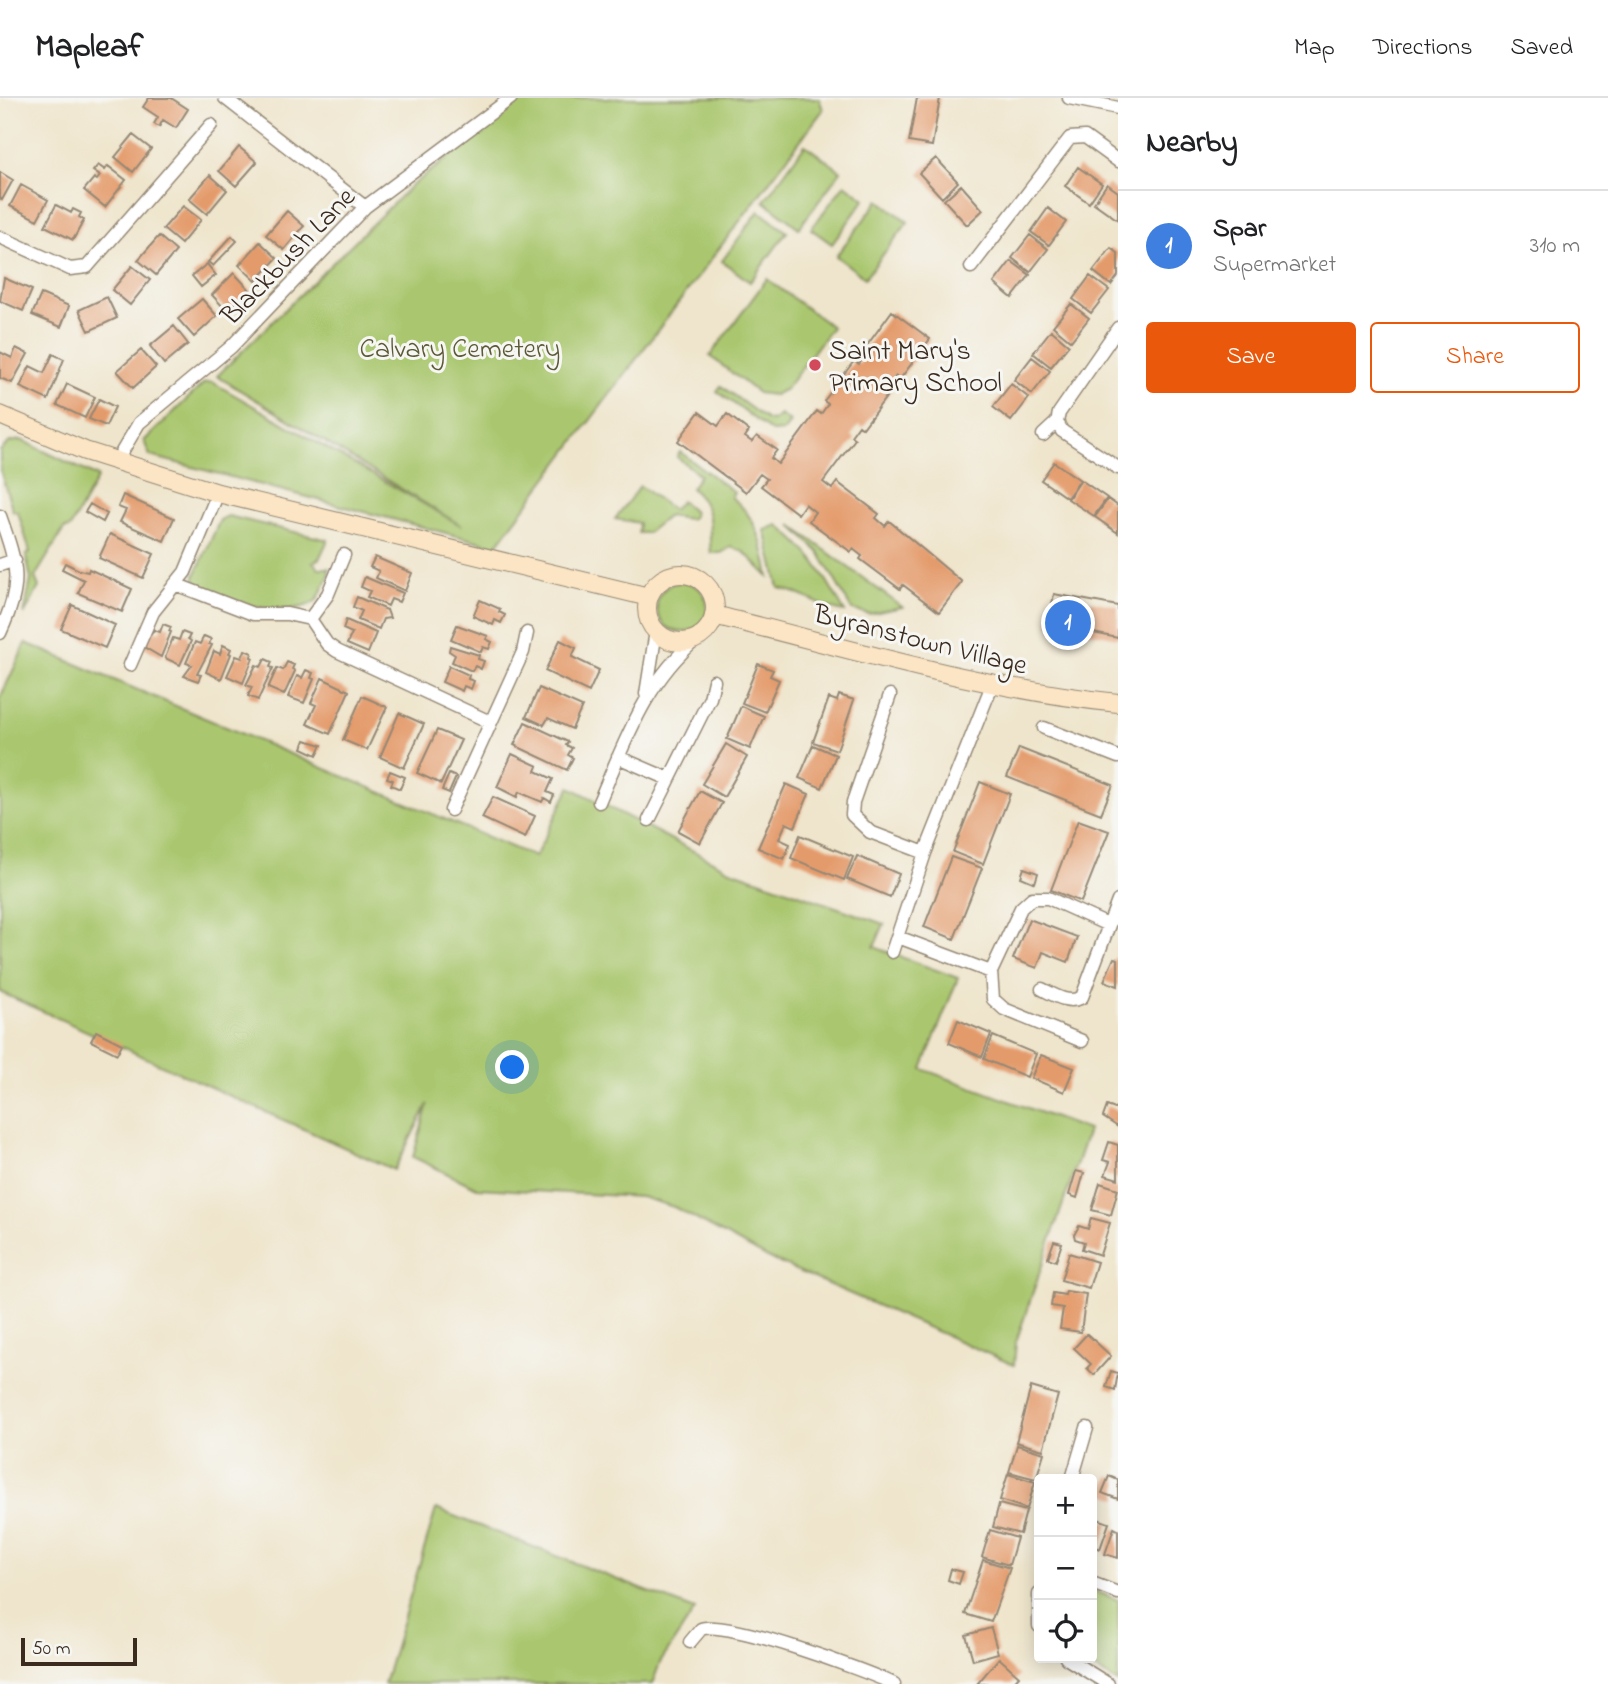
<!DOCTYPE html>
<html lang="en">
<head>
<meta charset="utf-8">
<style>
  :root { --surface:#fff; --page:#f2f2f2; --text:#202124; --muted:#757577; --line:#e0e0e0; --accent:#ea580c }
  body { margin:0; font-family:"Indie Flower",sans-serif; background:var(--page); color:var(--text) }
  .controls { position:absolute; right:21px; bottom:21px; display:grid; overflow:hidden; border-radius:7px; box-shadow:0 4px 18px #0003 }
  .controls button { width:63px; height:63px; display:grid; place-items:center; padding:0; border:0; border-bottom:2px solid var(--line); background:var(--surface); color:var(--text); font:35px sans-serif }
  .scale { position:absolute; left:21px; bottom:18px; width:116px; box-sizing:border-box; padding-left:7px; border:4px solid #3b2a1e; border-top:0; font-size:19px; line-height:24px; white-space:nowrap; color:#3b2a1e; -webkit-text-stroke:5px #f6f6f2; paint-order:stroke }
  .you { position:absolute; left:513px; top:970px; width:24px; height:24px; margin:-18px; border:5px solid #fff; border-radius:50%; background:#1a73e8; box-shadow:0 0 0 10px #1a73e833 }
  .badge { display:grid; place-items:center; width:46px; height:46px; border-radius:50%; background:var(--accent); color:#fff; font-size:23px; font-weight:700 }
  .pin { position:absolute; translate:-50% -50%; border:4px solid #fff; box-shadow:0 2px 7px #0006 }
  .list { margin:0; padding:0; list-style:none }
  h2 { display:flex; justify-content:space-between; align-items:center; height:91px; margin:0; padding:0 28px; font-size:30px }
  h2 small { font-size:23px; font-weight:400; color:var(--muted) }
  .list li { display:grid; grid-template-columns:46px 1fr auto; gap:21px; align-items:center; box-sizing:border-box; height:112px; padding:0 28px; border-top:2px solid var(--line) }
  .list b { display:block; font-size:26px; white-space:nowrap }
  .list p { margin:0; font-size:23px; white-space:nowrap; color:var(--muted) }
  .list em { font-size:23px; font-style:normal; color:var(--muted) }
  .actions { display:flex; gap:14px; padding:21px 28px }
  .actions a { flex:1; padding:16px 0; border:2px solid var(--accent); border-radius:7px; text-align:center; font-size:24px; color:var(--accent) }
  .actions .main { background:var(--accent); color:#fff }
  .icon { flex:none; width:38px; height:38px; fill:none; stroke:currentColor; stroke-width:2; stroke-linecap:round; stroke-linejoin:round }
  .map { position:relative; flex:none; width:1118px; height:1586px; overflow:hidden }
  header { display:flex; align-items:center; gap:42px; box-sizing:border-box; height:98px; padding:0 35px; background:var(--surface); border-bottom:2px solid var(--line) }
  header strong { font-size:33px }
  nav { display:flex; gap:38px; margin-inline-start:auto; font-size:24px }
  main { display:flex }
  aside { flex:1; background:var(--surface) }
  .map>svg:first-child { display:block }
  .green { fill:#aac76f; stroke:#727846; stroke-width:2 }
  .building { fill:#e49b6c }
  .lines { fill:none; stroke-linecap:round; stroke-linejoin:round }
  .street-casing { stroke:#958875; stroke-width:15 }
  .secondary-casing { stroke:#958875; stroke-width:20 }
  .street { stroke:#fff; stroke-width:12 }
  .secondary { stroke:#fce5c4; stroke-width:18 }
  .poi-dot { fill:#d1495b; stroke:#f6f6f2; stroke-width:2.5 }
  .labels { text-anchor:middle; stroke-width:6; stroke-linejoin:round; paint-order:stroke }
  .street-label { font-size:28px; fill:#3b2a1e; stroke:#f6f6f2 }
  .park-label { font-size:28px; fill:#5c5936; stroke:#f6f6f2 }
  .poi-label { font-size:28px; fill:#3b2a1e; stroke:#f6f6f2; text-anchor:start }
</style>
</head>
<body>
<header>
<strong>Mapleaf</strong>
<nav><a>Map</a><a>Directions</a><a>Saved</a></nav>
</header>
<main>
<div class="map">
<svg width="1118" height="1586" viewBox="0 0 1118 1586">
  <rect width="100%" height="100%" fill="#f6f6f2"/>
  <filter id="ink" filterUnits="userSpaceOnUse"><feTurbulence type="fractalNoise" baseFrequency=".0143" numOctaves="2"/><feDisplacementMap in="SourceGraphic" scale="14" xChannelSelector="R" yChannelSelector="G"/><feConvolveMatrix kernelMatrix="1 2 1 2 8 2 1 2 1" color-interpolation-filters="sRGB"/></filter>
  <filter id="wash" filterUnits="userSpaceOnUse"><feTurbulence type="fractalNoise" baseFrequency=".00686" numOctaves="4" result="noise"/><feDisplacementMap in="SourceGraphic" scale="28" xChannelSelector="R" yChannelSelector="G"/><feGaussianBlur stdDeviation="1.57" result="paint"/><feColorMatrix in="noise" values="0 0 0 0 0 0 0 0 0 0 0 0 0 0 0 0 0 1.4 0 .05"/><feComposite in="paint" operator="in"/></filter>
  <g filter="url(#wash)">
    <rect width="100%" height="100%" fill="#efe5cc"/>
    <path class="green" d="M524,0H819L823,12L496,448L150,358L144,343L204,285L212,284L462,428L217,278L409,90Z
      M805,47L841,73L799,130L764,103Z
      M845,86L865,101L832,146L811,131Z
      M879,102L908,124L865,180L836,158Z
      M759,113L787,134L750,184L722,163Z
      M767,181L832,229L786,291L774,297L758,295L710,258Z
      M721,288L767,322L773,323L780,317L790,324L784,333L772,334L717,293Z
      M21,342L98,379L70,430L64,431L35,479L39,489L24,517L31,481L26,458L30,454L18,414L13,413L0,372V353L10,344Z
      M680,354L734,394L731,399C757,418 764,449 769,479L744,454L731,449L721,455H711C707,426 717,414 691,390L700,377L677,359Z
      M640,388L673,412L681,403L693,413L694,418L689,421L668,418L647,435H638L639,425L615,421Z
      M228,418L328,442L319,461L313,464L319,470H329V478L317,502C288,524 222,503 195,485V477L220,422Z
      M778,427C815,457 822,475 845,514C821,511 803,494 779,490L765,432Z
      M791,427L902,509L869,516L852,512L819,454Z
      M657 509a25 25 0 1 1 50 0a25 25 0 1 1-50 0Z
      M26,545L535,759L570,689L728,771L884,826L874,849L958,880L922,971L1088,1032L1016,1244L1014,1267L768,1160L674,1109L641,1099L477,1090L413,1059L428,1006L394,1072L0,894V600Z
      M436,1411L695,1512L660,1565L652,1586H384Z
      M1092,1492L1118,1502V1585L1078,1560H1092Z"/>
    <g id="blocks">
      <path class="building" d="M149,0H171L188,11L176,30L163,22L159,29L154,26L158,19L143,9Z
        M917,0H940L932,48L909,44Z
        M133,37L151,51L133,74L115,59Z
        M239,49L257,64L236,88L219,73Z
        M936,60L958,84L942,100L919,75Z
        M98,67L105,72L108,68L126,82L105,109L84,92L94,80L97,82L100,78L93,73Z
        M1078,69L1102,86L1089,105L1065,88Z
        M0,74L13,82L2,102L0,100Z
        M210,77L227,92L207,116L189,101Z
        M1107,86L1118,94V122L1094,105Z
        M21,87L48,102L37,122L10,108Z
        M961,87L983,112L967,127L944,102Z
        M56,107L71,115L73,111L81,115L79,119L84,122L73,142L45,128Z
        M183,108L201,122L181,146L163,131Z
        M1048,110L1066,124L1049,147L1031,134Z
        M287,113L304,128L284,152L266,137Z
        M1030,137L1048,151L1030,174L1012,160Z
        M159,138L176,153L156,177L138,162Z
        M232,138L237,143L213,168L208,164Z
        M260,144L277,160L256,183L239,167Z
        M1111,150L1118,155V178L1111,187L1093,173Z
        M1011,163L1030,177L1012,200L994,185Z
        M207,166L216,177L201,189L192,178Z
        M132,168L150,182L130,207L112,192Z
        M234,175L250,192L227,213L212,197Z
        M1090,178L1109,192L1091,215L1073,201Z
        M4,180L32,192L23,213L0,203Z
        M41,196L69,208L61,229L32,217Z
        M107,199L117,220L89,233L79,212Z
        M202,201L217,218L194,239L178,221Z
        M1071,206L1089,220L1071,243L1053,228Z
        M892,213L930,241L900,281L896,278L888,289L892,291L863,330L859,327L851,338L855,341L823,384L832,391L837,384L879,416L876,420L885,428L889,423L962,484L939,514L903,487L900,491L860,461L862,458L853,451L851,454L809,423L815,414L805,406L798,416L761,388L767,381L760,376L746,394L678,343L699,314L718,328L727,316L749,333L745,339L752,344L757,338L777,352L771,360L778,366L817,313L821,316L828,306L824,303L854,263L859,266L867,256L863,253Z
        M174,228L188,246L164,266L150,248Z
        M1051,232L1069,247L1051,269L1033,255Z
        M16,250L28,256L12,285L0,280V254L12,260Z
        M141,252L156,269L133,290L117,273Z
        M53,256L64,261L48,302L20,289L30,268L44,275Z
        M1032,259L1050,273L1032,296L1014,282Z
        M67,286L95,299L85,320L57,307Z
        M1011,286L1029,300L1011,323L993,309Z
        M99,301L115,309L106,328L89,321Z
        M1054,364L1080,382L1067,400L1041,382Z
        M1081,382L1107,400L1094,418L1068,401Z
        M123,397L174,420L164,443L120,424L126,412L118,409Z
        M1108,401L1118,408V435L1095,419Z
        M90,406L107,416L103,424L85,414Z
        M110,436L154,456L143,480L99,460Z
        M375,459L412,475L405,493L376,480L379,473L370,469Z
        M65,465L79,472L88,474L89,471L132,491L122,514L78,495L84,482L62,471Z
        M365,479L403,495L399,504L391,501L388,508L367,499L370,493L361,489Z
        M1054,496L1118,508V540L1048,526Z
        M357,499L387,512L390,520L383,521L379,531L358,522L362,513L353,509Z
        M480,502L500,511L499,514L505,517L501,525L495,522L493,527L473,518Z
        M72,507L115,527L105,550L61,531Z
        M346,522L376,535L368,555L347,546L352,535L343,531Z
        M163,526L171,529L169,533L171,534L161,559L144,549L149,537L154,532L160,534Z
        M457,527L488,538L486,541L492,544L489,551L483,549L481,554L451,541Z
        M182,534L190,537L188,541L191,543L180,567L165,560L173,540L179,542Z
        M204,538L211,541L209,546L212,547L197,576L201,577L198,583L184,578L192,567L186,565L195,544L200,546Z
        M560,542L576,550L572,559L599,572L589,594L545,573Z
        M223,547L231,551L229,555L231,556L221,581L206,574L214,553L220,556Z
        M450,548L479,557L478,561L484,563L481,571L475,568L472,573L452,564L455,557L449,553Z
        M245,552L252,555L251,559L253,560L243,585L227,578L236,558L242,560Z
        M265,561L272,564L270,569L273,570L258,602L248,598L252,589L246,587L256,567L261,569Z
        M287,564L294,567L292,571L295,573L284,597L268,590L277,570L283,572Z
        M758,566L773,572L770,578L779,582L765,614L742,605Z
        M449,568L469,577L468,581L474,583L471,591L464,588L462,593L442,584Z
        M306,572L313,575L311,580L314,581L304,605L288,599L297,578L302,580Z
        M322,580L349,593L330,636L307,626L316,607L311,605Z
        M539,590L582,609L572,631L548,620L544,627L526,619Z
        M839,597L854,602L837,652L813,644L829,600L837,603Z
        M362,598L387,609L367,652L343,642Z
        M741,608L764,618L750,651L727,641Z
        M399,615L424,626L404,670L380,659Z
        M525,624L568,644L566,647L572,650L568,657L573,660L567,672L514,647Z
        M437,632L461,642L441,686L417,675Z
        M305,642L322,647L317,657L302,650Z
        M726,646L747,659L724,699L702,686Z
        M813,647L836,657L822,690L799,680Z
        M1019,650L1113,687L1101,716L1007,679Z
        M512,656L538,668L536,673L553,681L547,694L554,697L551,704L544,700L542,704L519,694L517,699L497,689Z
        M390,673L405,679L400,691L391,687L393,682L387,680Z
        M449,676L456,679L449,695L442,692Z
        M980,684L1010,696L983,766L953,754Z
        M786,686L809,696L795,729L786,725L779,741L790,746L784,761L758,750Z
        M700,693L722,705L700,745L678,733Z
        M493,699L535,718L525,740L482,720Z
        M1078,722L1109,733L1081,804L1051,792Z
        M800,737L853,759L844,782L791,760Z
        M857,758L899,776L890,799L847,781Z
        M951,759L982,770L954,841L924,829Z
        M1024,770L1038,775L1035,785L1021,779Z
        M1029,821L1077,839L1068,864L1043,854L1037,870L1013,861Z
        M1114,860L1118,861V888L1104,883Z
        M958,922L991,936L982,959L949,945Z
        M96,933L122,946L117,956L91,943Z
        M993,938L1036,956L1027,979L984,961Z
        M1041,957L1074,970L1064,994L1031,980Z
        M1107,1008L1118,1012V1029L1103,1019Z
        M1109,1044L1118,1047V1081L1105,1077L1110,1064L1103,1062Z
        M1076,1073L1084,1075L1077,1100L1069,1097Z
        M1100,1085L1118,1091L1111,1117L1092,1112Z
        M1091,1120L1110,1125L1100,1157L1082,1151L1084,1144L1075,1141L1074,1137L1079,1128L1088,1131Z
        M1054,1143L1062,1145L1056,1163L1048,1160Z
        M1069,1155L1097,1164L1089,1190L1061,1182Z
        M1066,1193L1086,1196L1081,1234L1060,1231L1063,1210L1051,1208L1053,1195L1065,1197Z
        M1087,1236L1111,1258L1094,1277L1087,1270L1091,1266L1074,1250Z
        M1111,1273L1118,1275L1115,1292L1106,1289Z
        M1031,1289L1058,1297L1043,1352L1016,1344Z
        M1017,1347L1044,1355L1036,1381L1009,1374Z
        M1008,1376L1035,1384L1027,1411L1000,1402Z
        M1109,1378L1118,1382V1401L1102,1395Z
        M999,1406L1026,1413L1020,1436L993,1429Z
        M1092,1419L1109,1425L1100,1451L1092,1448Z
        M1114,1430L1118,1432V1460L1105,1456Z
        M990,1432L1017,1440L1009,1467L982,1459Z
        M983,1462L1010,1470L991,1524L965,1516Z
        M951,1471L963,1474L959,1486L948,1482Z
        M991,1530L998,1555L973,1562L966,1537Z
        M999,1560L1019,1578L1012,1586H977Z"/>
    </g>
  </g>
  <g filter="url(#ink)">
    <use href="#blocks" fill-opacity="0" stroke="#958875" stroke-width="2"/>
    <g class="lines">
      <defs>
        <path id="street" d="M225,0L365,109
          M1069,0L1118,10
          M0,139L70,171L87,169L211,27
          M971,169L1070,40L1085,39L1118,63
          M1057,324L1062,333L1118,370
          M1043,337L1057,324L1059,315L1118,230
          M116,364L139,325L231,249L365,109L511,0
          M0,418C18,469 23,485 0,535
          M0,467L15,462
          M175,486L253,516H287L310,521L327,546L337,553L490,624
          M310,521L328,496L344,457
          M130,567L153,514L185,474L218,395
          M646,596L656,533
          M890,597L853,704L852,717L870,734L925,755
          M1044,630L1118,659
          M618,659L669,681
          M599,704C625,644 646,582 698,540
          M451,712L523,554L527,535
          M649,722L710,600L714,583
          M898,839L991,874
          M892,854L925,755L992,587
          M1042,891C1054,897 1069,907 1082,899L1118,803
          M1082,943L1004,911L993,901L991,874L1021,810L1032,800H1048L1108,827
          M1072,1381L1087,1330
          M1092,1485L1118,1495
          M1039,1496V1528
          M690,1544L701,1531C726,1521 864,1572 894,1586
          M1066,1560L1108,1586"/>
        <path id="secondary" d="M0,317L85,353L218,395L649,499
          M647 510a34 34 0 1 1 68 0a34 34 0 1 1-68 0Z
          M714,517C848,550 981,591 1118,605"/>
      </defs>
      <use href="#street" class="street-casing"/>
      <use href="#secondary" class="secondary-casing"/>
      <use href="#street" class="street"/>
      <use href="#secondary" class="secondary"/>
    </g>
  </g>
  <circle class="poi-dot" cx="815" cy="267" r="7"/>
  <g class="labels">
    <g class="street-label">
      <text transform="translate(287 157) rotate(-46)" y="10">Blackbush Lane</text>
      <text transform="translate(921 540) rotate(14)" y="10">Byranstown Village</text>
    </g>
    <g class="park-label">
      <text x="460" y="259">Calvary Cemetery</text>
    </g>
    <g class="poi-label">
      <text x="829" y="261">Saint Mary's<tspan x="829" dy="32">Primary School</tspan></text>
    </g>
  </g>
</svg>
<div class="controls">
<button>+</button>
<button>−</button>
<button><svg class="icon" aria-label="locate" viewBox="0 0 24 24"><circle cx="12" cy="12" r="6"/><path d="M12 2v4M12 18v4M2 12h4M18 12h4"/></svg></button>
</div>
<div class="scale">50 m</div>
<div class="you"></div>
<div class="pin badge" style="left:1068px;top:525px;background:#3f7fe0">1</div>
</div>
<aside>
<h2>Nearby<small></small></h2>
<ul class="list">
<li><span class="badge" style="background:#3f7fe0">1</span><div><b>Spar</b><p>Supermarket</p></div><em>310 m</em></li>
</ul>
<div class="actions"><a class="main">Save</a><a>Share</a></div>
</aside>
</main>
</body>
</html>
